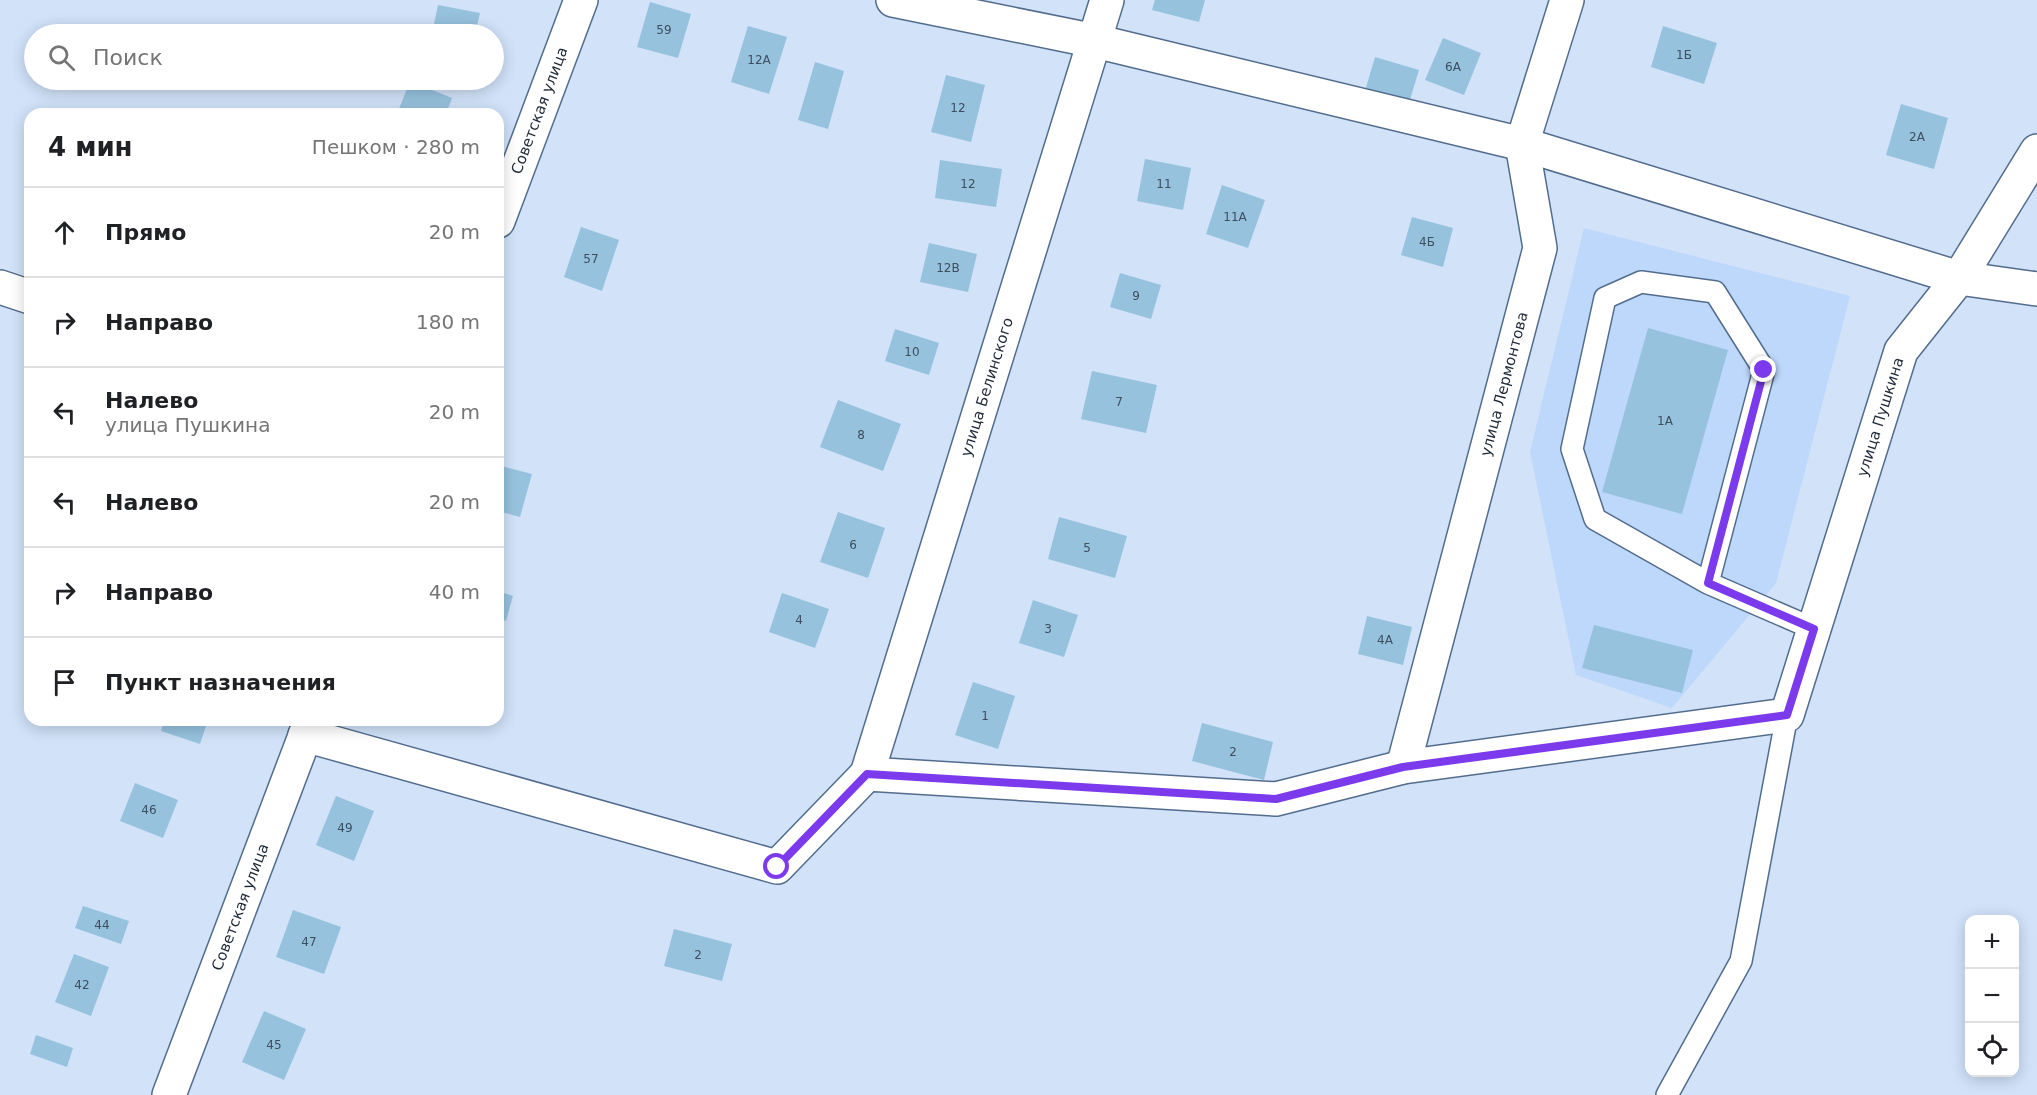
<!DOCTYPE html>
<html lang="ru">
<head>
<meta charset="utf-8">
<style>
  :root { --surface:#fff; --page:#f6f6f6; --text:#202124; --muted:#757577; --line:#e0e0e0 }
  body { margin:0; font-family:"DejaVu Sans",sans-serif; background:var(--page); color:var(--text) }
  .controls { position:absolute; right:18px; bottom:18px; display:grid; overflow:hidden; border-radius:12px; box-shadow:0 3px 15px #0003 }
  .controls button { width:54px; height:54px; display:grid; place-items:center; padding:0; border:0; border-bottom:2px solid var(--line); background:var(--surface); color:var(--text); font:30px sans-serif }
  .stop { position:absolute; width:18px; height:18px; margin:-14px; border:4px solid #7c3aed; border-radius:50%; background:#fff }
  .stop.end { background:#7c3aed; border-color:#fff; box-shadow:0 2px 6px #0008 }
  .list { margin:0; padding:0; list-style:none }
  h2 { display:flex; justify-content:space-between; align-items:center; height:78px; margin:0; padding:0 24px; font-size:26px }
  h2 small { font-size:20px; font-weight:400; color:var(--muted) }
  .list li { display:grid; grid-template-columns:39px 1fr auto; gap:18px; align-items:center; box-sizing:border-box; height:90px; padding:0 24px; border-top:2px solid var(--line) }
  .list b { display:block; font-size:22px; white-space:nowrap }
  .list p { margin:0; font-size:20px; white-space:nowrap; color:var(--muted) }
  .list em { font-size:20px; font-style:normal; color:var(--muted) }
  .icon { flex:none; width:33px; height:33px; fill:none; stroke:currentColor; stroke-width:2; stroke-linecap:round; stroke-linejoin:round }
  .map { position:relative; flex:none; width:2037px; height:1095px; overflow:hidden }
  .search { position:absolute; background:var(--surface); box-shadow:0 3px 15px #0003; left:24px; top:24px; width:480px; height:66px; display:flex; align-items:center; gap:15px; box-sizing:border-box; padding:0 21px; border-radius:33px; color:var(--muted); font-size:22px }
  .panel { position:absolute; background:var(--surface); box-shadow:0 3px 15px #0003; left:24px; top:108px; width:480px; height:618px; border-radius:18px }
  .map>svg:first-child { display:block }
  .built { fill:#bed8fb }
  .building { fill:#97c2de }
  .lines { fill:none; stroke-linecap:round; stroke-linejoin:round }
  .lane-casing { stroke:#536c8d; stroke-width:24 }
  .street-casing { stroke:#536c8d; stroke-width:36 }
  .secondary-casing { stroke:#536c8d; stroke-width:36 }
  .lane { stroke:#fff; stroke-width:21 }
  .street { stroke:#fff; stroke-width:33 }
  .secondary { stroke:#fff; stroke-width:33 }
  .route { stroke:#7c3aed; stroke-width:8 }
  .labels { text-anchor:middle; stroke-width:5; stroke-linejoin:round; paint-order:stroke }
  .number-label { font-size:12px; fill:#3c4e60 }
  .street-label { font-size:15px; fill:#1e2836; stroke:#e4effe }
</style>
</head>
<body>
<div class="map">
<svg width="2037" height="1095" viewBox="0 0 2037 1095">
  <rect width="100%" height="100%" fill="#d1e2f9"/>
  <path class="built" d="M1584,228L1850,296L1776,583L1672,708L1576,675L1530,452Z"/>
  <path class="building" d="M1155,0H1205L1199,22L1152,10Z
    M650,2L691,14L678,58L637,47Z
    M438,5L480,13L475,34H432Z
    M748,26L787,37L769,94L731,82Z
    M1663,26L1717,43L1704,84L1651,67Z
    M1443,38L1481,53L1464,95L1425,80Z
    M1375,57L1419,70L1409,103L1365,91Z
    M815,62L844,71L828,129L798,120Z
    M946,75L985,85L971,142L931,132Z
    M410,81L452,98L446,114H397Z
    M1901,104L1948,118L1934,169L1886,155Z
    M1145,159L1191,168L1183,210L1137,201Z
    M940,160L1002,169L996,207L935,198Z
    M1222,185L1265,200L1248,248L1206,234Z
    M1412,217L1453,228L1443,267L1401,255Z
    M581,227L619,240L602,291L564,277Z
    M929,243L977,254L968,292L920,282Z
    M1120,273L1161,285L1151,319L1110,307Z
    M1648,328L1728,350L1682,514L1602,492Z
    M895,329L939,343L929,375L885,361Z
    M1092,371L1157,385L1146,433L1081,419Z
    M838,400L901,424L883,471L820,447Z
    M498,465L532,474L520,517L498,511Z
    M838,512L885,528L868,578L820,562Z
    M1059,517L1127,536L1115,578L1048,559Z
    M498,591L513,596L506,621L498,618Z
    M782,593L829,609L815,648L769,632Z
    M1033,600L1078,615L1064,657L1019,643Z
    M1367,616L1412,627L1403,665L1358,654Z
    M1594,625L1693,650L1682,693L1582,668Z
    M973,682L1015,696L998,749L955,735Z
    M164,720H208L200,744L161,731Z
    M1202,723L1273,742L1264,780L1192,761Z
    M135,783L178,800L163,838L120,821Z
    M336,796L374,811L354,861L316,845Z
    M83,906L129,921L121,944L75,928Z
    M293,910L341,927L324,974L276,957Z
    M674,929L732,944L722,981L664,966Z
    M74,954L109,967L91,1016L55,1002Z
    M264,1011L306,1029L284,1080L242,1062Z
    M36,1035L73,1048L67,1067L30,1054Z"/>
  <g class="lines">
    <defs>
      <path id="lane" d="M1708,583L1595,519L1572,449L1605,298L1641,282L1715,292L1764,370L1708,583L1814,629
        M1667,1095L1741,961L1787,715"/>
      <g id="street">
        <path d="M893,0L1095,41L1522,144L1959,278L2037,289"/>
        <path d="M0,287L30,297"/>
        <path id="s1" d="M305,735L777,867L867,774L1276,799L1403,767L1787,715L1901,351L1959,278L2037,151"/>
        <path id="s2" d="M1403,767L1540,248L1522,144L1567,0"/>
        <path id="s3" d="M867,774L1107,0"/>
      </g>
      <g id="secondary">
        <path id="s4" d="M498,221L581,0"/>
        <path id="s5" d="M169,1095L311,720"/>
      </g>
    </defs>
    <use href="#lane" class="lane-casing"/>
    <use href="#street" class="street-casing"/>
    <use href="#secondary" class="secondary-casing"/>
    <use href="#lane" class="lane"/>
    <use href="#street" class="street"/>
    <use href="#secondary" class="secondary"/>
  </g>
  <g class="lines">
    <path class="route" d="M777,867L867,774L1276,799L1403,767L1787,715L1814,629L1708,583L1764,370"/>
  </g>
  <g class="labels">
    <g class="number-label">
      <text x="664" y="34">59</text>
      <text x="1684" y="59">1Б</text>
      <text x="759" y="64">12А</text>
      <text x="1453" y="71">6А</text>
      <text x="958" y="112">12</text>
      <text x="1917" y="141">2А</text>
      <text x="968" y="188">12</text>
      <text x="1164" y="188">11</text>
      <text x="1235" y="221">11А</text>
      <text x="1427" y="246">4Б</text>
      <text x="591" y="263">57</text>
      <text x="948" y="272">12В</text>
      <text x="1136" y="300">9</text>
      <text x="912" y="356">10</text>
      <text x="1119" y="406">7</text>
      <text x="1665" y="425">1А</text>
      <text x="861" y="439">8</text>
      <text x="853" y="549">6</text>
      <text x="1087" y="552">5</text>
      <text x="799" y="624">4</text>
      <text x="1048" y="633">3</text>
      <text x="1385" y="644">4А</text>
      <text x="985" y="720">1</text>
      <text x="1233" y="756">2</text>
      <text x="149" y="814">46</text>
      <text x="345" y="832">49</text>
      <text x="102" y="929">44</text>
      <text x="309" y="946">47</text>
      <text x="698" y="959">2</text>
      <text x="82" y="989">42</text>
      <text x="274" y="1049">45</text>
    </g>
    <g class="street-label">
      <text dy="5" stroke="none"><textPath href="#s4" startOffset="118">Советская улица</textPath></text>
      <text dy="5" stroke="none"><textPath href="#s2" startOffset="396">улица Лермонтова</textPath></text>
      <text dy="5" stroke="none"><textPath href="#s3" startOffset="405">улица Белинского</textPath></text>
      <text dy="5" stroke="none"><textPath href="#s1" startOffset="1860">улица Пушкина</textPath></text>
      <text dy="5" stroke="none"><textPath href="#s5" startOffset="201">Советская улица</textPath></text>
    </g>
  </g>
</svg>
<div class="controls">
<button>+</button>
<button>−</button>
<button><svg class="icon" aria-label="locate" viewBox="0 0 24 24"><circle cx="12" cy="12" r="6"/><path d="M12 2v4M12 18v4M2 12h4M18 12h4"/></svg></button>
</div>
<div class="stop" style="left:777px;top:867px"></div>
<div class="stop end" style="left:1764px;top:370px"></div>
<div class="search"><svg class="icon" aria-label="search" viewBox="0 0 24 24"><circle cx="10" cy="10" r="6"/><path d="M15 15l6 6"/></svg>Поиск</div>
<section class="panel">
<h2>4 мин<small>Пешком · 280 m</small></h2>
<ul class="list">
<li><svg class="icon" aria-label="ahead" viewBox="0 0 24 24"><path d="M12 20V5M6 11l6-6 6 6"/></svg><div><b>Прямо</b></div><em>20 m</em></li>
<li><svg class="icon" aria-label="right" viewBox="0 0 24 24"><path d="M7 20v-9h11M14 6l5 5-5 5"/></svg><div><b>Направо</b></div><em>180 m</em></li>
<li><svg class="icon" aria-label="left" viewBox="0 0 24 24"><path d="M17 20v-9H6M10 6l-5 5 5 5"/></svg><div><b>Налево</b><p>улица Пушкина</p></div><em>20 m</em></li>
<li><svg class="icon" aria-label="left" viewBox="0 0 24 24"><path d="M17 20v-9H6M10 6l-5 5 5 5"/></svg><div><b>Налево</b></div><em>20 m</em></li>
<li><svg class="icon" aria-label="right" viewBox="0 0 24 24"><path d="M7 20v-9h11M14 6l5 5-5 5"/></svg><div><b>Направо</b></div><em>40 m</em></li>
<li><svg class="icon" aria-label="arrive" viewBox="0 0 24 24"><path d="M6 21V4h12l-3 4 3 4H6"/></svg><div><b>Пункт назначения</b></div></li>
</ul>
</section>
</div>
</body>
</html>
